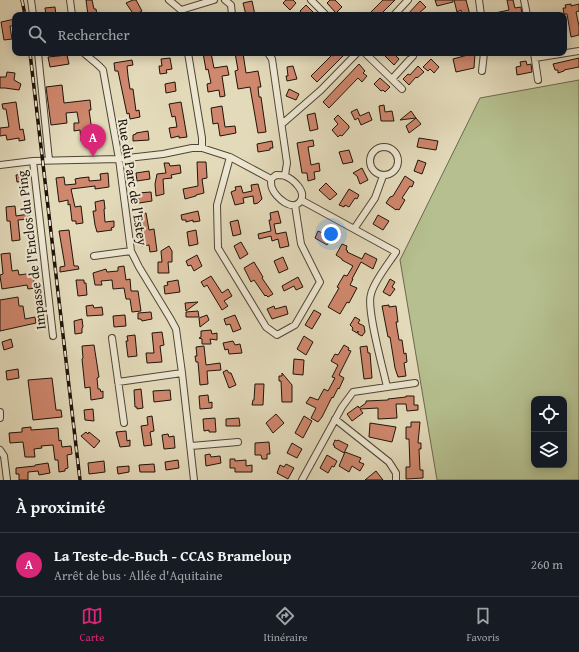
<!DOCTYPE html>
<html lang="fr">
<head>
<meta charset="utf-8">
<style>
  :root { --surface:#171b24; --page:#242831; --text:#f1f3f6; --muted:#9ea1a6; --line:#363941; --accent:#db2777 }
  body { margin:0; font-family:"Gentium Book Plus",serif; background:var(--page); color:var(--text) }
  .controls { position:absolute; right:12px; bottom:12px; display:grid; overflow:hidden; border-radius:8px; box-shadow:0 2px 10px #0003 }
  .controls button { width:36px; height:36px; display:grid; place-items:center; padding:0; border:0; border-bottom:1px solid var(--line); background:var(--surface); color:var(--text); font:20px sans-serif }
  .you { position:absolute; left:331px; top:234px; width:14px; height:14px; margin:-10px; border:3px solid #fff; border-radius:50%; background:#1a73e8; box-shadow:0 0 0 6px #1a73e833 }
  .badge { display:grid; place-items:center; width:26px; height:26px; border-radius:50%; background:var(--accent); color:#fff; font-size:13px; font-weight:700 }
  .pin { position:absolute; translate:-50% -33px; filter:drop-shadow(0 1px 2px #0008) }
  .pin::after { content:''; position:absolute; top:21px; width:14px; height:12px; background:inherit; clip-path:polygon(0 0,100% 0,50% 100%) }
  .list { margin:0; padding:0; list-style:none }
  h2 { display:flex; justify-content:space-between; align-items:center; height:52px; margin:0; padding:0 16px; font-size:17px }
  h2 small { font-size:13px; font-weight:400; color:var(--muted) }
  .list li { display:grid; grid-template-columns:26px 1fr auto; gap:12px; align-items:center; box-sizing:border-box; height:64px; padding:0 16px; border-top:1px solid var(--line) }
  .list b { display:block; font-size:15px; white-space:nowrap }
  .list p { margin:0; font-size:13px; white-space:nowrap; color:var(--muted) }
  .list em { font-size:13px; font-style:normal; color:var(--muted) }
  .icon { flex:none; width:22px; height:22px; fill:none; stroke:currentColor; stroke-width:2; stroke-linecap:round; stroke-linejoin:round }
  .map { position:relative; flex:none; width:579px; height:480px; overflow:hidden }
  .search { position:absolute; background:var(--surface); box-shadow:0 2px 10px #0003; left:12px; right:12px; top:12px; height:44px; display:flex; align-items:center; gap:10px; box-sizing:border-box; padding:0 14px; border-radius:8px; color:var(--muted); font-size:15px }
  .sheet { height:116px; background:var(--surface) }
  nav { display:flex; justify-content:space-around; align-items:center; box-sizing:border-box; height:56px; border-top:1px solid var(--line); background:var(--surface); font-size:11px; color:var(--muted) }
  nav a { display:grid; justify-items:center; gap:2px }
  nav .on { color:var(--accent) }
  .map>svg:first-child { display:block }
  .green { fill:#b5bf8f; stroke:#6a694c; fill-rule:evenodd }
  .building { fill:#cf876d; stroke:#1f1309 }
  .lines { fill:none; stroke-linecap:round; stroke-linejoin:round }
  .street-casing { stroke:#504535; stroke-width:8 }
  .street { stroke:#ede7d2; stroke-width:6 }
  .rail-casing { stroke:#1f1309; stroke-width:3.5 }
  .rail { stroke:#ede7d2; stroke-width:2; stroke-dasharray:6; stroke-linecap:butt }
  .labels { text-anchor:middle; stroke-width:4; stroke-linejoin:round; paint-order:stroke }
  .street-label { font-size:14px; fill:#1f1309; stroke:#ede7d2 }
</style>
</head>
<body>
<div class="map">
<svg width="579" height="480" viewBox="0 0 579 480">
  <rect width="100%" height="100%" fill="#e3daba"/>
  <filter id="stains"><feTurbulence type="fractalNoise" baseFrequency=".005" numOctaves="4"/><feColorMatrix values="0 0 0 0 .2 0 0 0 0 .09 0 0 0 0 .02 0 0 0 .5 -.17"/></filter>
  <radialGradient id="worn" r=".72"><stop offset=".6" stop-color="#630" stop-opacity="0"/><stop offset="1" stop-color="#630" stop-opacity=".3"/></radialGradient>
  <path class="green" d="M579,80V480H437L400,260L480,98ZM534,399H564V465H534Z"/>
  <path class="building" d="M86,0H92L94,9H96L97,15H88Z
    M133,0H136L142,11L134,15L126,3Z
    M286,0H293L296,3L290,10L283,3Z
    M330,0H335L342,7L336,13L327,3Z
    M383,0H395L380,15H368Z
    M435,0H453V2L437,6Z
    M454,0H466L470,15H462L461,10L457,12Z
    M507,0H513L515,8L521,7L522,15H496L495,13L509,10Z
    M252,1L255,15H246L243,3Z
    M420,1L426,7L419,13L418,15H407Z
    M571,4V6L579,4V11L576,12L579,26V35L571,37L567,14H564L563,8H566L565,5Z
    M306,5L316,15H303L300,11Z
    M55,7L56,15H46L45,8Z
    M15,19V26H10L12,39L4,40L1,22Z
    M203,53H211L214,68L227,66L229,75L222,76L225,96L220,97L219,90L208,92L207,84L211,83L208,69L206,70Z
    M235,53H243L246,73L258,71L261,87H258L259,97H261L266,132L258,133L250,87L238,89L235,71L238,70Z
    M337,53H340L343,56L317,82L311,76L332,55L334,56Z
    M382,53H393L399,59L394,65Z
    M475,53L474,68L456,72L453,59Z
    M67,55L69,64L50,67L48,57Z
    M170,58L172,69L166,70L167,73L160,74L159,66H162L161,59Z
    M579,58V67L564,70V71L558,73V70H555L553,64Z
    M431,59L439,67L434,73L430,69L428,71L423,67Z
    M132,60L133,65L127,66L128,76L130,89H133L136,111L139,110L140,117L130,119L129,113L127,114L118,71H115L114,63Z
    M526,61L527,65L531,64L532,72L517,75L516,67L521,66L520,62Z
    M359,64L365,71L363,73L367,76L362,82L358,78L329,108L323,102Z
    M293,66L297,79L287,81L286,76H288L287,67Z
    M418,66L424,72L417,78L416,77L409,85L403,79L408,74L410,75Z
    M7,72L15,73L14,80L21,84L19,90L5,88H0V77H6Z
    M380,78L390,87L385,92L383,90L381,91L374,84Z
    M175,82L176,91L166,93L165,84Z
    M62,85L64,103L90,100L91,110H89L92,131H89L90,140L81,141L80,130L74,131V123H79L77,112L66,113L67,123L51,125L46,87Z
    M289,89L299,94L296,100L286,96Z
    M16,102L20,130L23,129L25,140L19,141V138L7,140L6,135L0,136V128L9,127L6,109H3L2,104Z
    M181,102L187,137L179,138V136L171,138L169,128L177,127L175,116L172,117L169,104Z
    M384,105L385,112L392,111L394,121H381L379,106Z
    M222,106L225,127L235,126L236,133L220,136L218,123L213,124L211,108Z
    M357,109L360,116L369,112L372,120L361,125L358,118L355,120L351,112Z
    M411,111L416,118L400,120Z
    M315,113L318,129L310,131L307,115Z
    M338,115L349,126V128L342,136L340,135L338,137L332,130L338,124L334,119Z
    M416,118L421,124L409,133L406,126Z
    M148,131L149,140L133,141V135L136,134V133Z
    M419,138L438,141L436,150L417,147Z
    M313,140L314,146L308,147L311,165L319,163L320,171L314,172L315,179L308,181L307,173H302L297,143Z
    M272,141L273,148H270V150L258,152L257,144Z
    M349,150L353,162L343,164L339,152Z
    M418,160L426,163L422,174L414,171Z
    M197,162H206L207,177V178L202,179L204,193L196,195V196L185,199L183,189L198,186Z
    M164,163H169L170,166L180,165L181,173L171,175L172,178L163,179L164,194L156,196L155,184L157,174L166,173Z
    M362,168L368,180L360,184L357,176L353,173Z
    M149,171L150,179L137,181L136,173Z
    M108,173L109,187L95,189V186L71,189L75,207L81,206L83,223L76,224V221H72L70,204L68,205V200L59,202L56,178L64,177L65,185L76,184L75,179L80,178L89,177V181L101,180L100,174Z
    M25,174L26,181L17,182L16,175Z
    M405,176L414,182L412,187L410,186L402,198L405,200L399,210L397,209L396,210L386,203L390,197L393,196Z
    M326,183L337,194L330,200L319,190Z
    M258,184L262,199L258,203L254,204L253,196L243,198L244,203L235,205L231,192L236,190L235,187L241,186L243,193L252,191L251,185Z
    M349,189L359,195L357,199L355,198L349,207L345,205L344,207L339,205Z
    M151,192L152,201L139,203L138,193Z
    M104,200L105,209H104L105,222L114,221V227L111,228L112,230L97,232L95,225L93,211H96L95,202Z
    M15,206L16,216L29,214L30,219L18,220L20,240L12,241L10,221H7L6,207Z
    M198,211L200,221L193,222V220L186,222V220H182L181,215Z
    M278,211L281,223L274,224L276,234L286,232L289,246L280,248L278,239L272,241L271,236L259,239L258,234L271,231L269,220H271L270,213Z
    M146,213L149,230L154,229L157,251L150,252L149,245L142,246L137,218L142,217L141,214Z
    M378,215L389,221L383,230L373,224Z
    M238,220L241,234L233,236L230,222Z
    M69,230L74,266H78L79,269L60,272V267L65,266L59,231Z
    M196,230L198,244L189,246L187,232Z
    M318,231L332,237L327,245L315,238Z
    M241,242L248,254L240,259L234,246Z
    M342,244L347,246L346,250L348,251L347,252L362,259L365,253L377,259L373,269L361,262L352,279H353L350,285L357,288L349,303L347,302L340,314L328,307L339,288L337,287L344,275L347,276L353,266L342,260V259L336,255Z
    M169,246L172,251V262H168L169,273H158V262H162L161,251Z
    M10,253L12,271L18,270L19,275L33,273L35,288L28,289L27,285L2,289L0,276V275L3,274L1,254Z
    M197,255L202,266L194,271L191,265L188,266L186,261Z
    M283,257L288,269L279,273L274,261Z
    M254,262L263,277L262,278L273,294L268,297L266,295L265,296L254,280L251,282L244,268Z
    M124,266L126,280L130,279L131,291H138L141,311L132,312L130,299H126L124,288L113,289L112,280L101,281L102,285H95L93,273L106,269L107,272L118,271V267Z
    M211,276L222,293L228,289L232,296L224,301L228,306L222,310L207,285L204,287L201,282Z
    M298,277L303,287L296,290L294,286L284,291L282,286Z
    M390,279L395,282L392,287L395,289L390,296L383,292Z
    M76,280H84V283H86L87,295L78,296Z
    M178,280L180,292L165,294L164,286L168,285L167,282Z
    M18,297L19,306H23L25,319L35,317L36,323L0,331V300Z
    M198,302L186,311L185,303Z
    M93,305L94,308L102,307L103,315L87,316L86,306Z
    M389,305V307L396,306L398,322H396L399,340H402L404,354L406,353L407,362L404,363L406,376L398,377L395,368L390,337H388L382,306Z
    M274,306L275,309L286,306L288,314L272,319L267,309Z
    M314,310L321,314L312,329L305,325Z
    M198,311L199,317H186V312Z
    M151,312L152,319L142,321L141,319H138V313Z
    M125,315L126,326L114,327L113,316Z
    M207,315L209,320L200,327L199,318Z
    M235,315L241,329L233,332L230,324L226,325L224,319Z
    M355,317L360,320L358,323L364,326L365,332L362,336L358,334V331L357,333L352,330L353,328L350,325Z
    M82,319L83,327L82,328V333L75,334L74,321Z
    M211,330L212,334L217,333V340L210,339L211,344H202V339L199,338L201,337V331Z
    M162,332L164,345L160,346L162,362L147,363L146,353H154L152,333Z
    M135,335L137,356L128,357L126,341H128L127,336Z
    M304,336L313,342L306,355L297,349Z
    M11,339L13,347L4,350L2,342Z
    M233,341L235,345L240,344L242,353L229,354L228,349L225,350L223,343Z
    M94,345L99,377L97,378L98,389H100L101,392L103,391V398L91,400L90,387L85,388L82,359L83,358L82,346Z
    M344,345L349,348L348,350L351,351L339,375L344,378L339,389L338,388L333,398L332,397L322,417L318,422L311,418L316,408L306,403L310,397L318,400L324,389L328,391L335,378L332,377L338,365L331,361L335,354L338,355Z
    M204,346L206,365L220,363L221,370L207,371L208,384L200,385L198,362H196L195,356H197L196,347Z
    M367,346L368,353H370L372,378L364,379L360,347Z
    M294,359L304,360L303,375L293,374Z
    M18,369L19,378L7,380L6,371Z
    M227,370L229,373H231L236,385L229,388L223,372Z
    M282,373L292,385V402H282L281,381H279V376H282Z
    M52,378L56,410H61L62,417L33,420L28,380Z
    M255,384H264L263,405H252L253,400H254Z
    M141,389L143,408L137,409V407H135L134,390Z
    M170,390L171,400L154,402L153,391Z
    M208,395L209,403L212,402V408L200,409L199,396Z
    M406,396H414V405H418V410L407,411L406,404H396L397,418L378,419V408L360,409L363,413L352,421L347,414L358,406L359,408L366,403V401L388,400V399L406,397Z
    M93,409L94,421L85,420L84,410Z
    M276,414L284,423L273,433L266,423Z
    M152,416L154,431L150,432L152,445L144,446L141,426L148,425L147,417Z
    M304,416L312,421L303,438L295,433Z
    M215,418L216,432H209V430L204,431L203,419Z
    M239,418L240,426H226V419Z
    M411,422H420L418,443H421V449H419L420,470H423V478L406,479V467H410L409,439H406V427H411Z
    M370,423L396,427L392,442L369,437Z
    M31,427V430L58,428L59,441L61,440L62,447L71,446L72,454L67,455L68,468L65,469V471L59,472L58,460H55L53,445L41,446L42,448L34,449L35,457H25L23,442L10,443L9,433L22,432V428Z
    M126,431L127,441L130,440V446L120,447L116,432Z
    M86,432L88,434L89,432L100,441L94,448L81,436Z
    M168,434L169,437L174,436L175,448L164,449L162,435Z
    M335,440L337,441L338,440L348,445L344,453L334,447L335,446L333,445Z
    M269,442L270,454H267V459H262L261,455H255V443Z
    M292,443L302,449L297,458L287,453Z
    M345,452L361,458L359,462L364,464L360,471L352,466L349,472L339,466Z
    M210,454L211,457L220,456L221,463L206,466L205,455Z
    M327,455L337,461L334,467L332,466L328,473L320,468Z
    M230,459H235V461L246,460V466L252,465V472H235V468H230Z
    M178,460L179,468L166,470L165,462Z
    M104,461L105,472L89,474L88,463Z
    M48,463L50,473L39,475L38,471L28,472V480H19V474H16V468L35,466V465Z
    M154,464L155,472H140L139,465Z
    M286,464L294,468L288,479L277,473L280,465L284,467Z
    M129,466V472L118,474L117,467Z
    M376,471L383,480H365Z"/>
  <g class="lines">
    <defs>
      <path id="street" d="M31,0L33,15
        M70,0L72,15
        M169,0L181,10L182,15
        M225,0L231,5L232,15
        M311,0L326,15
        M479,0L481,15
        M524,0L527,15
        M181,10L214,0
        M394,15L408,0
        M38,53L49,160
        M84,53C90,59 97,63 103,70L119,159L131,251L139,267L170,318L176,329L182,373L194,480
        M188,53L202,138V148
        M268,53L272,59L287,163L285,175
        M365,53L402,89
        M534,53L538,80
        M535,58L579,51
        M482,71L484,53
        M392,79L413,56L410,53
        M282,124L321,90L357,53
        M370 161a14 14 0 1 1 28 0a14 14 0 1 1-28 0Z
        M230,157L217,205L218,248L266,327L277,335L295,325L320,282L301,244L295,205
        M33,161L53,336
        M0,165L33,161L119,159L163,154L192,148H202L230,157L271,179
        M276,175C279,175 283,175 285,176C293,179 306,191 301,200C294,214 275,197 272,188C271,186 271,182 271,179Z
        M301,200L396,252C389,263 374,281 371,294C366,309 383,368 387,387L353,392L342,407L302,480
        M354,229L375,198L383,176
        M94,256L131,251
        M112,338L124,423
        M118,382L182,373
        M387,387L415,383
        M0,412V418
        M335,419L389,462L396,473V480
        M191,446L238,442
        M0,450L4,456L7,480"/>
    </defs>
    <use href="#street" class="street-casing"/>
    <use href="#street" class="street"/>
    <defs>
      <path id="rail" d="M22,0L25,15
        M30,53L80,480"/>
    </defs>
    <use href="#rail" class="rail-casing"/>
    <use href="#rail" class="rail"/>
  </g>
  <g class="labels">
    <g class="street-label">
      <text transform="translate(133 182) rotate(81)" y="5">Rue du Parc de l'Estey</text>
      <text transform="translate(31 250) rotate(-97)" y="5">Impasse de l'Enclos du Ping</text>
    </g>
  </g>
  <rect width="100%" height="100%" filter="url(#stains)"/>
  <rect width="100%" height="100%" fill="url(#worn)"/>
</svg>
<div class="controls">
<button><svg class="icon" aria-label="locate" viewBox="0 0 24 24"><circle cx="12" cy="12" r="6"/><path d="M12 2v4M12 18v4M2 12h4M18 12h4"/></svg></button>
<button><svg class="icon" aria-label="layers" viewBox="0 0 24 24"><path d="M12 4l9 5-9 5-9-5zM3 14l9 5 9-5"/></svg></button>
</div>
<div class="you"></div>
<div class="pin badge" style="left:93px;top:157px">A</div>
<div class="search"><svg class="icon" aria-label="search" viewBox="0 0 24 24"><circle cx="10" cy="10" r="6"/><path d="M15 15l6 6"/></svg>Rechercher</div>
</div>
<section class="sheet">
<h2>À proximité<small></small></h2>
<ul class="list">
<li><span class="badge">A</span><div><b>La Teste-de-Buch - CCAS Brameloup</b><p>Arrêt de bus · Allée d'Aquitaine</p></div><em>260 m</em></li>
</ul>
</section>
<nav>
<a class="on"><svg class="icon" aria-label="map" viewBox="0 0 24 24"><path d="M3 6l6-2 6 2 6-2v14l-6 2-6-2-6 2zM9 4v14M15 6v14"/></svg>Carte</a>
<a><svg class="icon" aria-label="directions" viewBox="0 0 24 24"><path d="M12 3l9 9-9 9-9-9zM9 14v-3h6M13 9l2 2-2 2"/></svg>Itinéraire</a>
<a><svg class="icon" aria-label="saved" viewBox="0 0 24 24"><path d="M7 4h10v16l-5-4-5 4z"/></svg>Favoris</a>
</nav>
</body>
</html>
